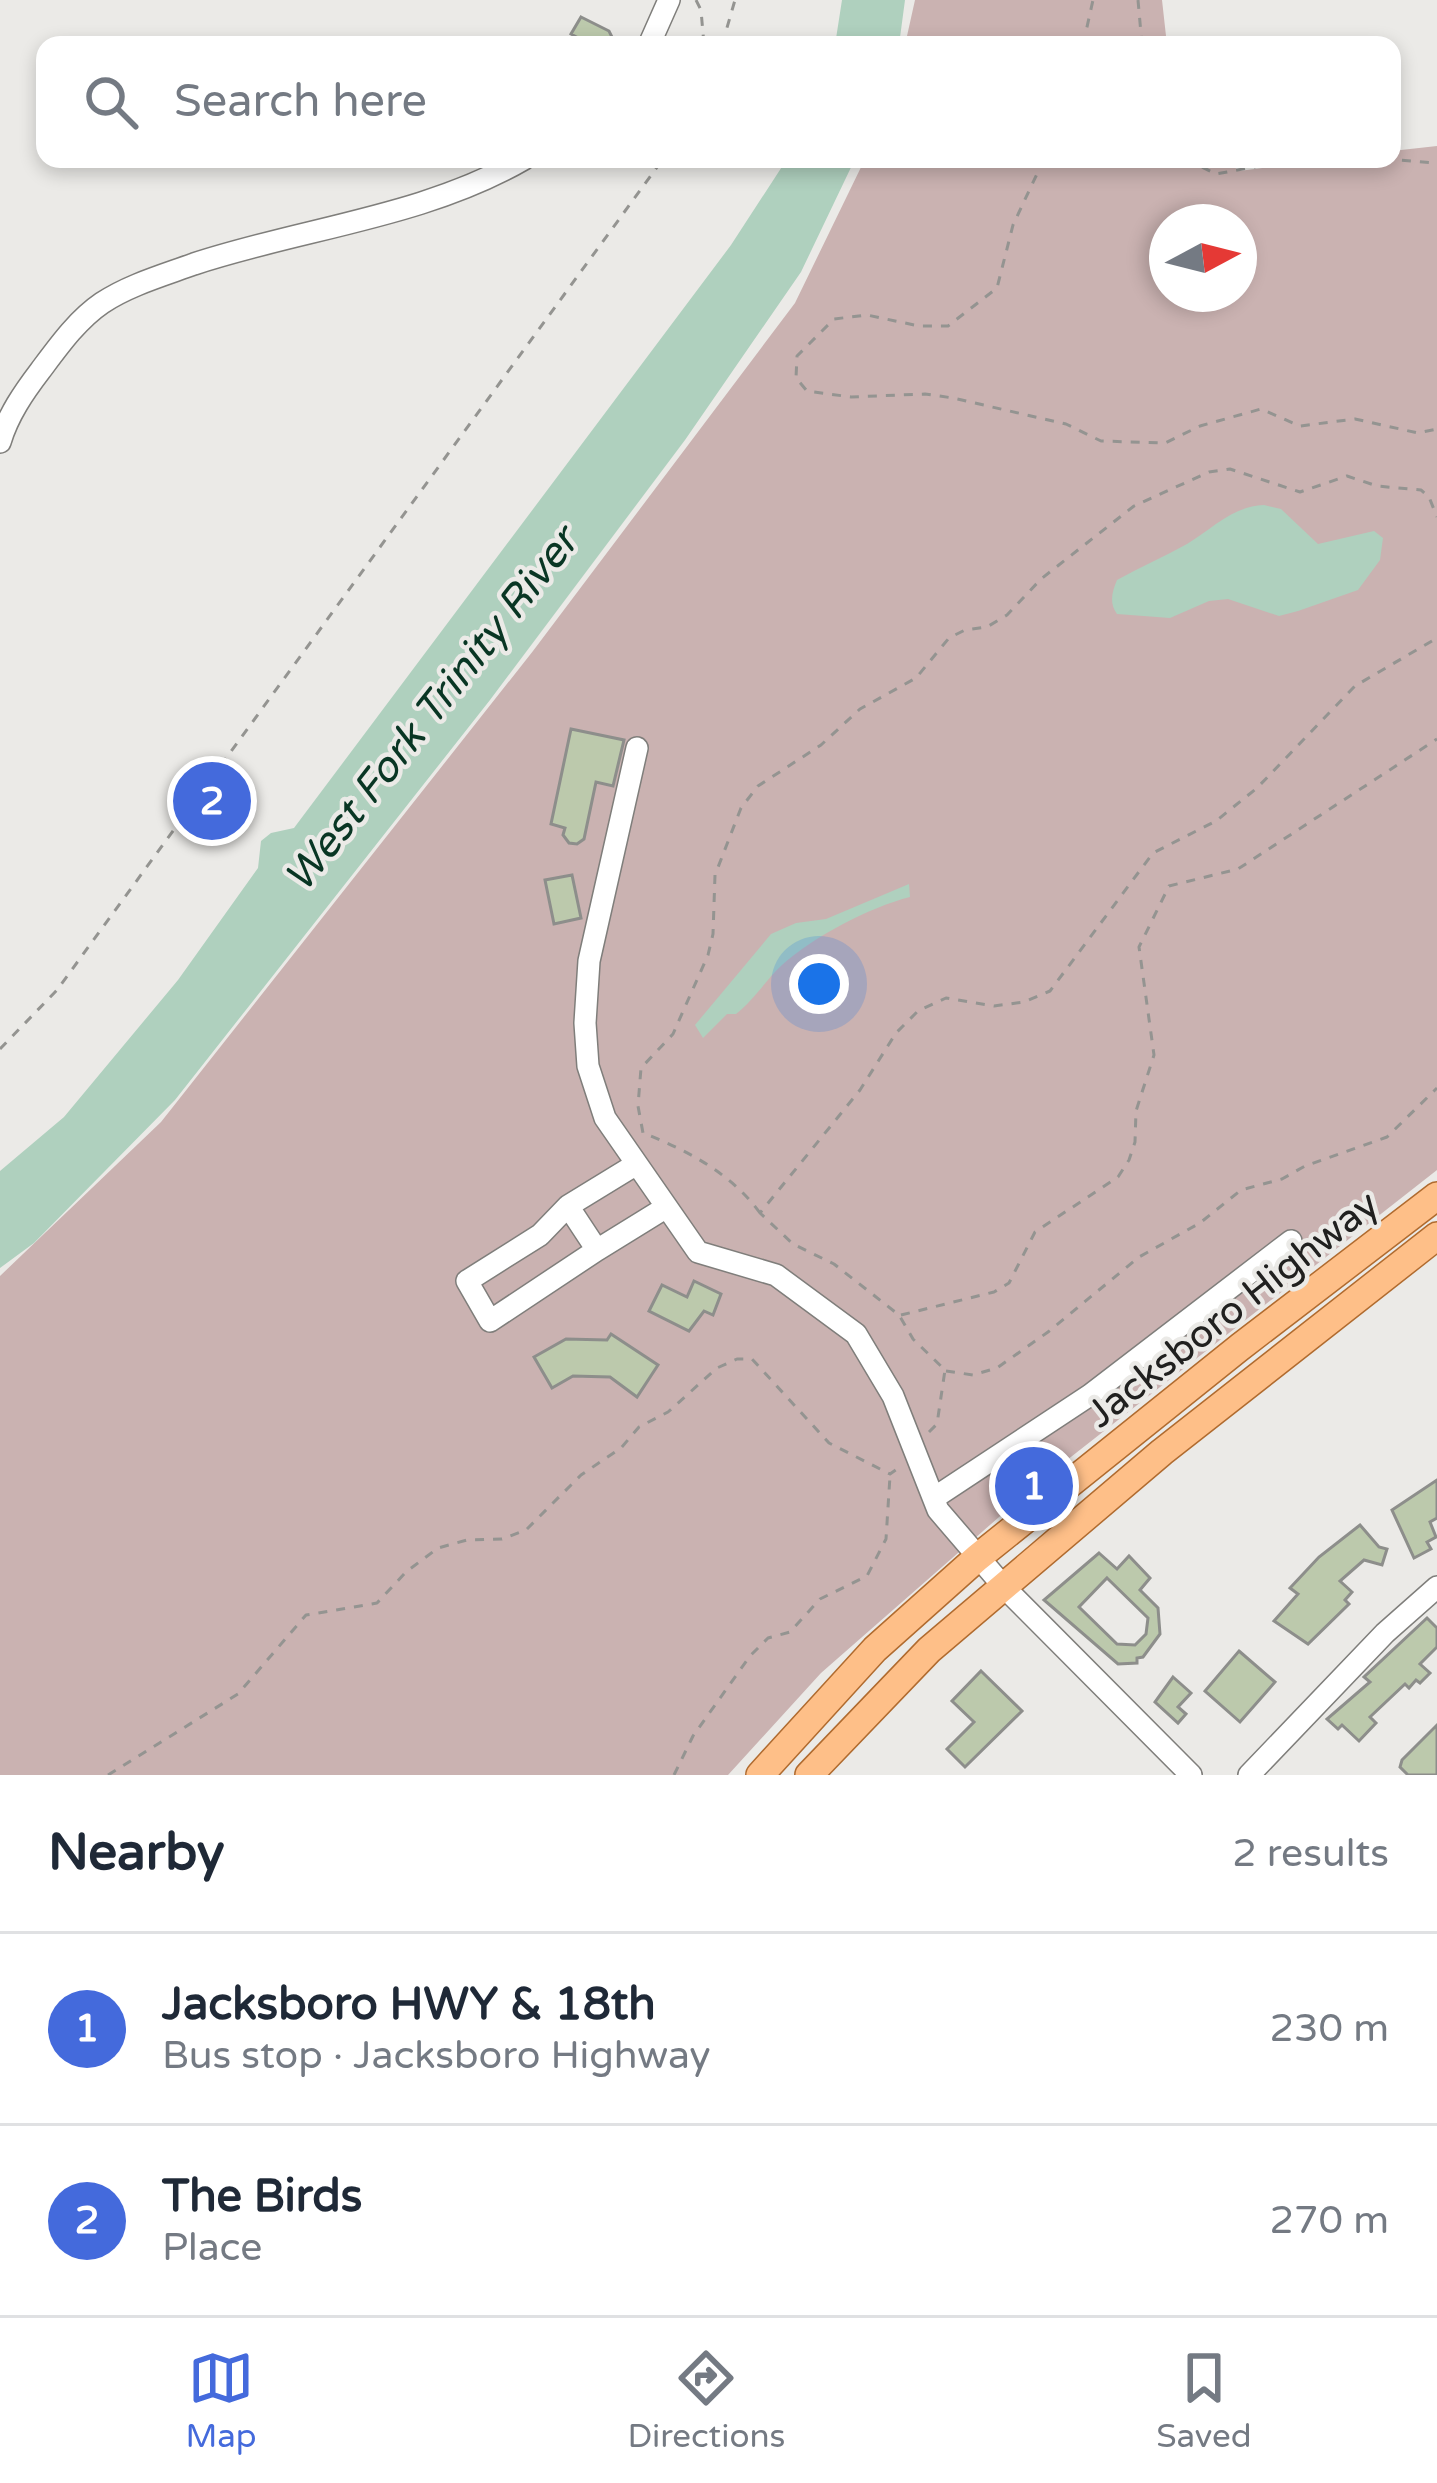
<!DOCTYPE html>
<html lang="en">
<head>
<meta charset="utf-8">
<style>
  :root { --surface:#fff; --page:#f2f2f3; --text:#1f2937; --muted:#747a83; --line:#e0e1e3; --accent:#446adc }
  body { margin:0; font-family:"Varela Round",sans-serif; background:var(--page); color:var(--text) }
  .compass { position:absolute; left:1149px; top:204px; width:108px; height:108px; border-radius:50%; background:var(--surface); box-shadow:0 6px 18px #0003; rotate:83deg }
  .you { position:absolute; left:819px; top:984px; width:42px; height:42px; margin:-30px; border:9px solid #fff; border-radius:50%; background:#1a73e8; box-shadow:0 0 0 18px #1a73e833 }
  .badge { display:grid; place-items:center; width:78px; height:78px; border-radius:50%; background:var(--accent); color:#fff; font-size:39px; font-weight:700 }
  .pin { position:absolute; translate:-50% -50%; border:6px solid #fff; box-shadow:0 3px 12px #0006 }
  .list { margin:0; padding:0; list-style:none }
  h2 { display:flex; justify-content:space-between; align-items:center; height:156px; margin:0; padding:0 48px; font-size:51px }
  h2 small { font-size:39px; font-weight:400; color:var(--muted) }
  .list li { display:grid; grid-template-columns:78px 1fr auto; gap:36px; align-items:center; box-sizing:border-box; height:192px; padding:0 48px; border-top:3px solid var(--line) }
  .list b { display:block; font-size:45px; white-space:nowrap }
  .list p { margin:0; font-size:39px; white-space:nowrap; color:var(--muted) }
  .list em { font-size:39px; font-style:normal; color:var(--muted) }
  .icon { flex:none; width:66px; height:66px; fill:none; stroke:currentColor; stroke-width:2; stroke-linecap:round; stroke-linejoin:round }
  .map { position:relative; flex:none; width:1437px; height:1775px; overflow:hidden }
  .search { position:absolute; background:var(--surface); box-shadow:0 6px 18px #0003; left:36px; right:36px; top:36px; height:132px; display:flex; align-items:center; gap:30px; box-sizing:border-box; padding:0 42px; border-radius:24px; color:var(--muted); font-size:45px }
  .sheet { height:540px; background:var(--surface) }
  nav { display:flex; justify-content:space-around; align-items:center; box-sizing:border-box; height:168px; border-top:3px solid var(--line); background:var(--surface); font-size:33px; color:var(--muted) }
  nav a { display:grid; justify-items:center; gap:6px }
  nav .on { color:var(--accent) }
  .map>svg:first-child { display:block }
  .green { fill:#cab2b1; fill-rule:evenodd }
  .water { fill:#afd0be }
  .building { fill:#bcc9ac; stroke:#8d8e8b; stroke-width:3; fill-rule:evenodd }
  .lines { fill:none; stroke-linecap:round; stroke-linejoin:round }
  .minor-casing { stroke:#7f7e7b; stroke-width:24 }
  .major-casing { stroke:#b06b2f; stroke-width:30 }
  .path { stroke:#949491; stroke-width:3; stroke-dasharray:9 9; stroke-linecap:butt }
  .minor { stroke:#fff; stroke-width:21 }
  .major { stroke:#febf88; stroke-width:27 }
  .labels { text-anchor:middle; stroke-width:9; stroke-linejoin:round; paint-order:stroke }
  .street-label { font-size:39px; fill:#20201f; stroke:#ebeae7 }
  .water-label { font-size:42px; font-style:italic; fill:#093624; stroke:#ebeae7 }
</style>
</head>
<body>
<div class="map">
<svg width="1437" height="1775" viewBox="0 0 1437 1775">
  <rect width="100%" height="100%" fill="#ebeae7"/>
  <path class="green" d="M915,0H1162L1167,45H905Z
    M1437,146V1170L1039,1482L821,1673L728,1775H0V1276L161,1122L533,651L795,303L865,159H1225L1239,171L1332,159H1392V151ZM1167,222H1239V294H1167Z"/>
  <path class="water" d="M842,0H905L899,45H835Z
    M787,159H855L801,272L685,440L490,700L175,1100L34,1243L0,1268V1171L64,1117L178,980L258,868L261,841L271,833L294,828L731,245Z
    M1264,505L1281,509L1318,544L1374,531L1383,538L1380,560L1358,590L1298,611L1279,616L1228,599L1209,601L1170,618L1117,614C1109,603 1112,592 1117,580C1140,567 1164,557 1187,544C1212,529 1233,506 1264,505Z
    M909,884L910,897C870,907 813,937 782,965C765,981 754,1000 736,1014H727L703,1038L695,1025L771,934L796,923L826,919Z"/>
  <path class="building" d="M581,17L609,31L616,45H591L571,34Z
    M571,729L624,740L613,786L596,782L584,839L577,844L569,843L563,835L565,828L551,824Z
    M572,875L581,918L554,924L545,880Z
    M694,1281L721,1294L713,1315L704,1311L689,1331L649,1311L662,1285L687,1297Z
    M611,1334L658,1365L637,1397L610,1377L573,1376L552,1388L534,1357L566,1339L607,1340Z
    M1437,1480V1518L1430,1522L1436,1537L1427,1542L1431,1549L1414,1558L1392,1510Z
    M1360,1525L1379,1547L1387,1549L1382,1565L1364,1560L1340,1581L1352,1592L1345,1600L1349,1604L1308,1644L1274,1621L1298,1594L1290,1588L1319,1557Z
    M1099,1553L1117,1569L1129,1556L1150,1578L1140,1590L1158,1608L1160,1634L1143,1657L1137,1658V1663L1118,1664L1044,1600ZM1107,1578L1148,1618L1146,1634L1135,1645L1117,1644L1079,1607Z
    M1427,1618L1437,1628V1647L1420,1664L1430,1673L1420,1683L1416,1680L1409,1688L1405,1684L1370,1717L1376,1723L1359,1741L1342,1725L1338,1729L1327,1719L1370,1682L1364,1677Z
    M1239,1651L1275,1682L1240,1722L1205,1691Z
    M981,1671L1022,1711L965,1767L947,1749L974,1722L952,1701Z
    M1173,1677L1191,1693L1178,1707L1186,1714L1178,1723L1155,1702Z
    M1437,1725V1775H1408L1400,1767L1402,1760Z"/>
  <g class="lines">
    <defs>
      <path id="minor" d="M649,45L669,0
        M0,442C8,415 24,392 40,371C58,347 77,320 102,303C129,285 164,275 194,264C303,228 424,217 524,159
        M637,748L589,961L585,1023L588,1066L605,1118L698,1252L776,1275L856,1334L893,1396L938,1510L1004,1587L1191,1775
        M635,1165L568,1206L597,1250L665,1208
        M568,1206L540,1235L467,1281L490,1321L597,1250
        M934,1498L1090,1395L1291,1241
        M1249,1775L1385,1633L1437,1587"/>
      <path id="major" d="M760,1775L875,1649L977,1558L1240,1347L1437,1196
        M809,1775L929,1650L1162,1452L1437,1236"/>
    </defs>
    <use href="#minor" class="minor-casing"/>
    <use href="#major" class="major-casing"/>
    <path class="path" d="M696,0L701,10L704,45
      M1138,0L1142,45
      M722,45L735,0
      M1083,45L1093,0
      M1044,159L1013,225L997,288L948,326H919L867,315L834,319L797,356L796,378L807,391L851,397L925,394L953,398L1066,424L1101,441L1165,443L1200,426L1261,409L1300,426L1355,419L1418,433L1437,429
      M1186,159L1216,174L1297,159
      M1384,159L1437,163
      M0,1049L57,990L663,159
      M760,1213C732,1174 687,1150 643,1133L638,1106L641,1068L673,1034L708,955L713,934L715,875L741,808L758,786L821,745L860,709L916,678L949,638L965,630L987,627L1007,615L1041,579L1134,506L1209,472L1230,469L1300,492L1347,476L1377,486L1421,490L1429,497L1437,517
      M901,1315L994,1292L1009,1283L1035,1232L1118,1177L1129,1160L1135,1142L1136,1111L1154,1055L1139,947L1169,886L1238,869L1437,739
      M946,1371L973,1375L997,1368L1048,1332L1139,1257L1200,1223L1241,1190L1282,1179L1305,1166L1387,1137L1437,1088
      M929,1432L937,1424L945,1370L913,1339L899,1315L834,1264L793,1244L760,1213L860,1090L896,1033L918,1011L946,998L994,1006L1024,1002L1050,991L1153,853L1216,821L1257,788L1355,686L1437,638
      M108,1775L238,1694L306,1615L377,1603L406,1572L438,1548L467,1540L502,1539L526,1530L581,1475L621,1448L639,1427L668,1412L717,1368L737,1359H752L829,1443L890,1474L900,1467
      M674,1775L693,1736L750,1656L768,1638L790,1632L820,1599L867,1576L886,1539L890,1476"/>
    <use href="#minor" class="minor"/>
    <use href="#major" class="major"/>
  </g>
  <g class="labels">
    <g class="street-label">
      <text transform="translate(1232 1308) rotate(-38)" y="14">Jacksboro Highway</text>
    </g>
    <g class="water-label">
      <text transform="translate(430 709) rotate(-52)" y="15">West Fork Trinity River</text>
    </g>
  </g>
</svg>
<svg class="compass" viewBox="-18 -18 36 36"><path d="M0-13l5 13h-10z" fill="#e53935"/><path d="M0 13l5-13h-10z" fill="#747a83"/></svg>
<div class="you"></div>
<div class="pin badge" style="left:1034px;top:1486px">1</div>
<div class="pin badge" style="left:212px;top:801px">2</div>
<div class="search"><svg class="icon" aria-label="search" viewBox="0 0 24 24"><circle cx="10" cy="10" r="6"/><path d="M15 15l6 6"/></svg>Search here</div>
</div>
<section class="sheet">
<h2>Nearby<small>2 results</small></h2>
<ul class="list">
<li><span class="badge">1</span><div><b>Jacksboro HWY &amp; 18th</b><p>Bus stop · Jacksboro Highway</p></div><em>230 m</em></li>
<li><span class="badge">2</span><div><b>The Birds</b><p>Place</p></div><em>270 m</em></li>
</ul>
</section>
<nav>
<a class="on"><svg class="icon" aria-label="map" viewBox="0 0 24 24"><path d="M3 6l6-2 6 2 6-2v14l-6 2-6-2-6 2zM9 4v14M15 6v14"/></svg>Map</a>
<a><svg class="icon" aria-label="directions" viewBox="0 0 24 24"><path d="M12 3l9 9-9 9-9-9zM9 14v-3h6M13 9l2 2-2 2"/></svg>Directions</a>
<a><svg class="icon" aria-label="saved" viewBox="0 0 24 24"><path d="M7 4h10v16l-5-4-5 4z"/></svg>Saved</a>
</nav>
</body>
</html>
